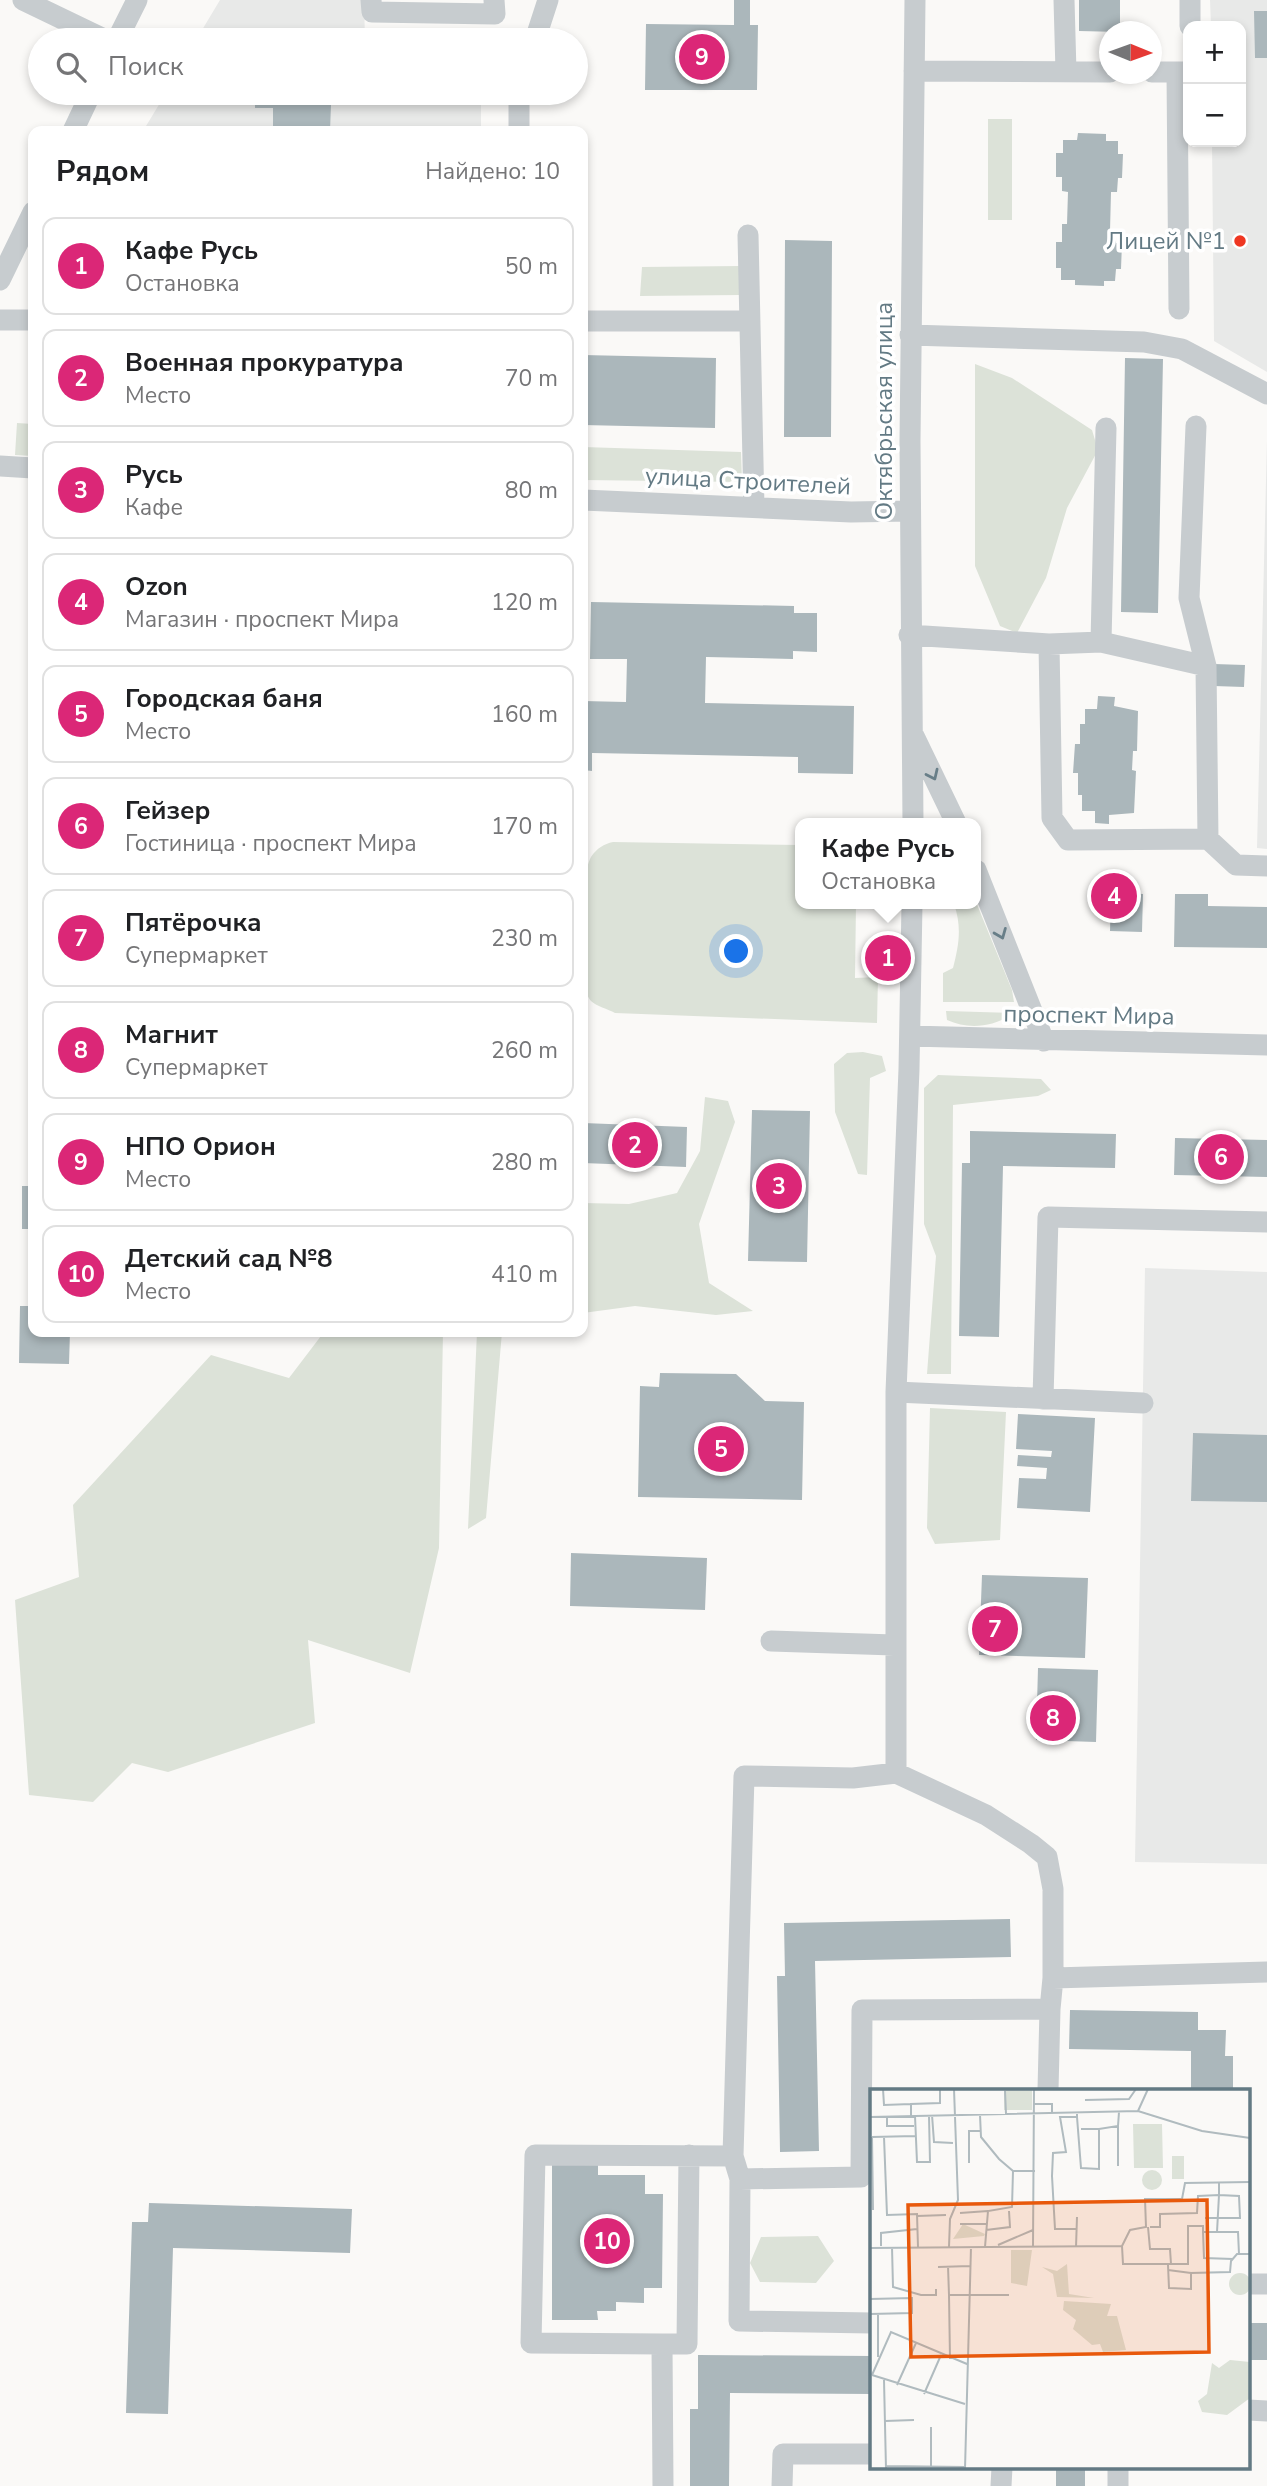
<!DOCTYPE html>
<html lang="ru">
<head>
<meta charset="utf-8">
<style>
  :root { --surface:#fff; --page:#f6f6f6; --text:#202124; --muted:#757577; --line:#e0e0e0; --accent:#db2777 }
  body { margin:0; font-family:"Nunito Sans",sans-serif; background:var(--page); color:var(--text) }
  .controls { position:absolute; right:21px; top:21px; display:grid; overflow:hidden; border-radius:14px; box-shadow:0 4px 10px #0003 }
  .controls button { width:63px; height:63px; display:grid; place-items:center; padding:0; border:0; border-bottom:2px solid var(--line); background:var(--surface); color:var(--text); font:35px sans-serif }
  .compass { position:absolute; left:1099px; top:21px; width:63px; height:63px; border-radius:50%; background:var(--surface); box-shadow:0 4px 10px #0003; rotate:91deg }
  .you { position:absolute; left:737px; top:952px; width:24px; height:24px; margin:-18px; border:5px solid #fff; border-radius:50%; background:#1a73e8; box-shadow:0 0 0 10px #1a73e833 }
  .badge { display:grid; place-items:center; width:46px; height:46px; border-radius:50%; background:var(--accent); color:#fff; font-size:23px; font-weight:700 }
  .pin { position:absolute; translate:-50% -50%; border:4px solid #fff; box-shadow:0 2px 7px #0006 }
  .popup { position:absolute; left:795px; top:818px; width:186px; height:91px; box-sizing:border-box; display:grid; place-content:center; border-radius:14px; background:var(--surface); filter:drop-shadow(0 2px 5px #0005); font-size:23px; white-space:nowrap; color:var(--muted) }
  .popup b { font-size:26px; color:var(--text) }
  .popup::after { content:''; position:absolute; left:50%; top:100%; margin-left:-14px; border:14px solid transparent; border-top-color:var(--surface) }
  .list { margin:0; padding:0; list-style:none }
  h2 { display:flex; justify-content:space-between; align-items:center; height:91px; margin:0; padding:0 28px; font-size:30px }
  h2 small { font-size:23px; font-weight:400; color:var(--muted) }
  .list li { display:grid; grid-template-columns:46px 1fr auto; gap:21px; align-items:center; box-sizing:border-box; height:98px; margin:0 14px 14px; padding:0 14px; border:2px solid var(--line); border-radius:14px }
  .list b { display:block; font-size:26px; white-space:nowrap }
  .list p { margin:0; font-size:23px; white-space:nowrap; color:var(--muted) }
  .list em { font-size:23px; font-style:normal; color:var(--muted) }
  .icon { flex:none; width:38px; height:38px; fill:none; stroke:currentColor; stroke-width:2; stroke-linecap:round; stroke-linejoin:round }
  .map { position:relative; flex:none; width:1267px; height:2486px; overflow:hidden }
  .search { position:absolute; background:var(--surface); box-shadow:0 4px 10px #0003; left:28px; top:28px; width:560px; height:77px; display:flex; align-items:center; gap:18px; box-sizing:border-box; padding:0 24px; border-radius:38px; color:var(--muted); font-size:26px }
  .panel { position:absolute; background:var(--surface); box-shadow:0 4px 10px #0003; left:28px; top:126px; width:560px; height:1211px; border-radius:14px }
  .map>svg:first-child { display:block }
  .built { fill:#e8e9e8 }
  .green { fill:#dce2d8 }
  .building { fill:#abb7bb }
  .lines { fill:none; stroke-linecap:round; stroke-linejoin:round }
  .minor { stroke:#c7cccf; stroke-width:21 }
  .oneway { stroke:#687e88 }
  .poi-dot { fill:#ef3722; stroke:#fff; stroke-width:2.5 }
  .labels { text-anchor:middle; stroke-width:7; stroke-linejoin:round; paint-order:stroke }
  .poi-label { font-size:24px; fill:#637a84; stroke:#fff; text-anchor:end }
  .street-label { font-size:24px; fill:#637a84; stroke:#fff }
  .inset-road { fill:none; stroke:#b0bbbf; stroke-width:2 }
  .view { fill:#e8590c; fill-opacity:0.15; stroke:#e8590c; stroke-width:3.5 }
  .inset-edge { fill:none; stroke:#637a84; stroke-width:3.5 }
</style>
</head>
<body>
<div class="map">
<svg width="1267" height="2486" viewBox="0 0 1267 2486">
  <rect width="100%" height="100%" fill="#faf9f7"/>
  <path class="built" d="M220,0H364L365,40H196Z
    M1210,0H1267V372L1214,341L1212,142H1241V26H1211Z
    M166,93H481V131H143Z
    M1267,440V849L1257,848Z
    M1145,1268L1267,1272V1864L1135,1862Z"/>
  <path class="green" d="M988,119H1012V220H988Z
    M740,266V295L640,296L642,267Z
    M975,364L1012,378L1092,430L1098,450L1067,508L1046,578L1017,633L1000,626L975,566Z
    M17,423L33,424V456L15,455Z
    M583,447L741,452L742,482L583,480Z
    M613,842L800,845V904H856L855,978L878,977L877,1023L615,1013C608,1009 596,1006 591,1001C575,985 580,875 591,857C597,848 604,844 613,842Z
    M976,902L1012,990L1014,1002H943V973L953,968C959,945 962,927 954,904Z
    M946,1011L1014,1013C994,1027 969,1030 947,1020Z
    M863,1052L882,1056L886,1071L870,1078L867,1175L858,1174L835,1112L834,1064L847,1053Z
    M938,1075L1041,1079L1051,1090L1038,1096L953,1105L951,1374H927L936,1256L924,1224V1088Z
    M705,1097L728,1101L735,1122L699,1224L709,1283L753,1311L716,1315L635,1306L583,1313V1203L629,1204L677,1193L700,1151Z
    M324,1332H443L439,1548L410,1673L308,1640L315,1723L168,1772L132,1763L93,1802L29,1795L15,1600L79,1577L73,1505L211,1355L289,1378Z
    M477,1332H502L486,1518L468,1529Z
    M930,1408L1006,1412L1000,1540L935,1544L927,1528Z
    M818,2236L834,2261L816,2283L760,2282L750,2263L761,2237Z"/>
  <path class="building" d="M734,0H750V25H758L757,90H645L646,24L734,25Z
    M1079,0H1120V32L1079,31Z
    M1254,11H1267V58H1255Z
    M255,93H315V105H331L330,131H245V128L273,129V108H255Z
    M1078,133L1106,134V141H1118V154H1123L1122,178H1118L1117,192H1111L1110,231H1116V243H1122L1121,269H1116L1115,281H1104V286L1075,285V280H1061V268H1056V242H1062V224H1067L1068,192L1062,191V177H1056V153H1063V140H1077Z
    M785,240L832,241L831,437H784Z
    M583,355L716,358L715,428L583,425Z
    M1125,358L1163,359L1158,613L1121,612Z
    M591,602L794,606V613H817V652L793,651V659L706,657L705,703L854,706L853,774L798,773V757L592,753V771L583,770V701L626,702L627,659H590Z
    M1214,664L1245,665L1244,687L1214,686Z
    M1098,696L1115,697L1114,706L1138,711L1137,751H1133L1132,770L1136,771L1134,813L1109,815V824L1095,823V811H1082V795H1078V773H1073L1075,744H1080V724H1085V709H1097Z
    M1111,892L1143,894L1142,932L1110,931Z
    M1175,894H1208V906L1267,907V948L1174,947Z
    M752,1110L810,1111L807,1262L748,1261Z
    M583,1123L687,1127L686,1167L583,1163Z
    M970,1131L1116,1134L1115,1168L1003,1166L999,1337L959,1336L962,1163H970Z
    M1175,1138L1267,1140V1177L1174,1175Z
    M22,1186H33V1229H22Z
    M20,1306H33V1332H70L69,1364L19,1363Z
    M660,1373L736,1374L765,1401L804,1402L802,1500L638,1497L640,1386L659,1387Z
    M1018,1414L1095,1418L1090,1512L1017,1508L1019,1478L1046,1479L1047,1468L1017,1466L1018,1455L1051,1457L1052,1451L1016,1449Z
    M1193,1433L1267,1435V1502L1191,1501Z
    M571,1553L707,1558L705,1610L570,1606Z
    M982,1575L1088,1578L1085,1658L979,1655Z
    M1038,1668L1098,1670L1096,1742L1036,1740Z
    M1010,1919L1011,1957L815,1961L819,2151L780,2152L777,1976H785L784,1923Z
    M1070,2010L1198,2012V2030H1226L1225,2056H1233V2090H1191V2051L1069,2049Z
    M552,2162H598V2175H645V2194H663L662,2288H644V2303L616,2302V2311H597L598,2320H552Z
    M149,2203L352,2209L350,2253L173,2248L168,2414L126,2413L132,2222H148Z
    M1248,2323H1267V2360H1248Z
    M698,2355L872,2356V2394L730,2393L729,2486H690V2409H698Z
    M1056,2467H1085V2486H1056Z"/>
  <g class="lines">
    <path class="minor" d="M23,0L106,40
      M371,0L372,12L495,14L494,0
      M1064,0L1066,72
      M1190,0V26
      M117,40L137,0
      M535,40L548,0
      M914,71L1110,72
      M1152,72H1188
      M1177,72L1179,309
      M73,131L91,93
      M519,131V93
      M748,235L754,507
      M0,280L33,212
      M0,320H33
      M583,321H750
      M910,335L1144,342L1182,349L1267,394
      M1196,426L1189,598L1206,666
      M0,466L33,468
      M583,500L851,512L910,511
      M909,635L1049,644L1101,642L1206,666L1208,839L1236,865L1267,866
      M1101,642L1106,428
      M1049,644L1052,818L1068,840L1208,839
      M914,736L956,823
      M913,823L910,441L915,0
      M976,870L1044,1041
      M910,1036L1267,1045
      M896,1392L1143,1403
      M1043,1399L1048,1217L1267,1222
      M771,1641L894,1645
      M896,1773V1392L909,1069L912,904
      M1048,2090L1050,2009
      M740,2179L861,2177L862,2010L1050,2009L1053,1978
      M1248,2284H1267
      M872,2323L739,2321L740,2179L733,2156L744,1776L853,1778L896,1773L986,1815L1031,1844L1047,1857L1053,1889V1978L1267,1972
      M662,2344H687L689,2155
      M1248,2410L1267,2411
      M663,2486L662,2344L531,2343L535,2155L733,2156
      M782,2486L783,2454H872
      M1001,2486L1002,2467
      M1118,2486V2467"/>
  </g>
  <defs><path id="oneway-chevron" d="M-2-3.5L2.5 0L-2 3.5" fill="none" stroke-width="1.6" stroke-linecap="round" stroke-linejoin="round" transform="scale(1.75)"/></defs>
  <g class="oneway">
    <use href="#oneway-chevron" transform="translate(933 775) rotate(65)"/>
    <use href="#oneway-chevron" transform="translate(1001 934) rotate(68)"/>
  </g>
  <circle class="poi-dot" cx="1240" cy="241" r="7"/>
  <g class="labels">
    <g class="poi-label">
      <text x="1226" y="249">Лицей №1</text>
    </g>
    <g class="street-label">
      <text transform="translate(884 411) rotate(-90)" y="8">Октябрьская улица</text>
      <text transform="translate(748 481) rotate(3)" y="8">улица Строителей</text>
      <text transform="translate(1089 1015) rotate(1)" y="8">проспект Мира</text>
    </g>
  </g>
  <g transform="translate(870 2089)">
    <rect width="380" height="380" fill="#faf9f7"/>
    <path d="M134,0H162V21H134ZM263,35H292L293,79H264ZM302,67H314V90H302ZM272 91a10 10 0 1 1 20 0a10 10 0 1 1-20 0ZM93,135L115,145L114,147L83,150ZM141,161H162L157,197L141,194ZM197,175L199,205L224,209L187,208L183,185L172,178L187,182ZM359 195a11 11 0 1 1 22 0a11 11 0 1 1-22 0ZM194,212L241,215L237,227H247L256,261L233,263L230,255L222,256L203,240L206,231L193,221ZM360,271L380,273V309L357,326L332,323L328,312L337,305L342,274L349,279Z" fill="#dce2d8"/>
    <path class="inset-road" d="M13,0L14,16L41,15M135,2L136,25M215,11L259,10L266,0M164,15H182V24M268,22L278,0M62,26L64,53L83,54M110,26L111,48L129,70L143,82H165M41,27V15L70,14V0M45,27L47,73H60L59,27M0,28L268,22L332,42L380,49M17,28V37H44M207,28L211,79L229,80V40H211M248,37V77M229,40L248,37L249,23M2,48L3,121M2,48L45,47M14,48L17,126L47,125L48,158M99,74V42H110M90,124L118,122M47,127L76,126M335,129H370L369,107L349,106V93M90,135H116M278,138L280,160H300L301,175M280,138H290V125L327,124L328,107L349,106L347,143H333L334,169L363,170M207,140H185L182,87L183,64L196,63L190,28H207V23M116,141L140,138L139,122M333,143V137H318V175H253L252,157L260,141L276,138L275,110H312L315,94L380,93M347,143H368L369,165M128,156L163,141M11,157V144L47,140M163,157L164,0M22,158L23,198L51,206H66V200M79,158L80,130L88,111L84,0M115,158L118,122L142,118L143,82M206,158L207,128M0,159L252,157M298,176L299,199L321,200V184L360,183L361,172L367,165H380M78,177L79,206H139M68,178L100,177M298,181L321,184M79,206L80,270M0,210L42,209V224L0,225M8,224V268M2,286L21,243L97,275M2,286L95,315M14,291L16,380M27,296L46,254M54,305L71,266M15,332L44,331M16,377L95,378M61,378V338M95,380L101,158"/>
    <path class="view" d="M337,111L339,263L41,268L38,116Z"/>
    <rect width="380" height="380" class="inset-edge"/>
  </g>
</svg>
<div class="controls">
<button>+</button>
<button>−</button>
</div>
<svg class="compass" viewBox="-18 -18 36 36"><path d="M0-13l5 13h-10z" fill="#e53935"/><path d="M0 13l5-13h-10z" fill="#757577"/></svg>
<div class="you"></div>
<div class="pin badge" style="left:888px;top:958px">1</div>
<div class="popup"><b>Кафе Русь</b>Остановка</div>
<div class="pin badge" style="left:635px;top:1145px">2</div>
<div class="pin badge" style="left:779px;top:1186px">3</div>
<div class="pin badge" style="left:1114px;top:896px">4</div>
<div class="pin badge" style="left:721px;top:1449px">5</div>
<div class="pin badge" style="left:1221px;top:1157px">6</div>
<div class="pin badge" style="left:995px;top:1629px">7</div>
<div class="pin badge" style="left:1053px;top:1718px">8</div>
<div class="pin badge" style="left:702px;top:57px">9</div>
<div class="pin badge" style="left:607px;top:2241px">10</div>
<div class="search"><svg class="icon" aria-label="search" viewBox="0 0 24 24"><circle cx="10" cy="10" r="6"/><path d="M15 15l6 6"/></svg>Поиск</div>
<section class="panel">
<h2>Рядом<small>Найдено: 10</small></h2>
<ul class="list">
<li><span class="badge">1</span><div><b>Кафе Русь</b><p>Остановка</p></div><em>50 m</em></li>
<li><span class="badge">2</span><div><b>Военная прокуратура</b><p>Место</p></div><em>70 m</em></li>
<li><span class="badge">3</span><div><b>Русь</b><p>Кафе</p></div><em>80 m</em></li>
<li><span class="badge">4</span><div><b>Ozon</b><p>Магазин · проспект Мира</p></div><em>120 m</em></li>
<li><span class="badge">5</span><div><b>Городская баня</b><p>Место</p></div><em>160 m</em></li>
<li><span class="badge">6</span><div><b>Гейзер</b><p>Гостиница · проспект Мира</p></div><em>170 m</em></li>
<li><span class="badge">7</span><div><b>Пятёрочка</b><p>Супермаркет</p></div><em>230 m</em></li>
<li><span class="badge">8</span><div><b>Магнит</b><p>Супермаркет</p></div><em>260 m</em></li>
<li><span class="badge">9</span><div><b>НПО Орион</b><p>Место</p></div><em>280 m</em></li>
<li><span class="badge">10</span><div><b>Детский сад №8</b><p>Место</p></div><em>410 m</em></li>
</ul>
</section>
</div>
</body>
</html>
